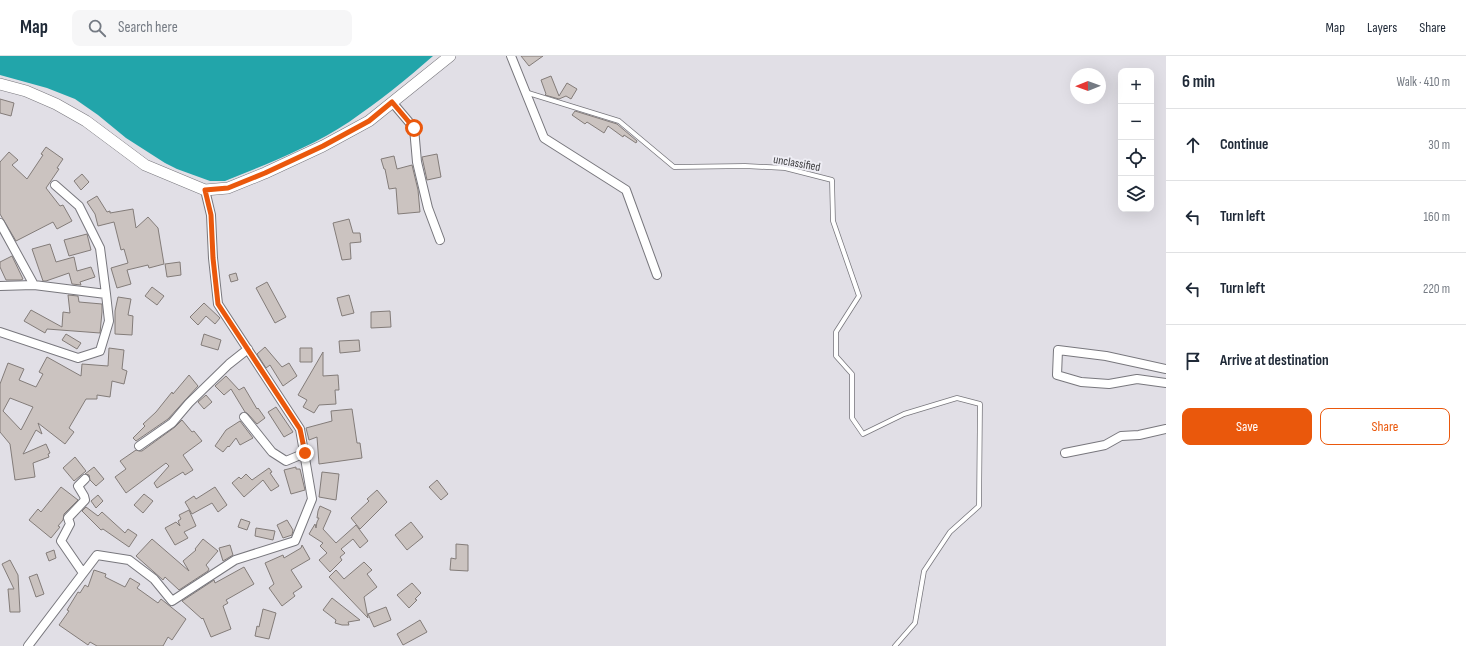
<!DOCTYPE html>
<html lang="en">
<head>
<meta charset="utf-8">
<style>
  :root { --surface:#fff; --page:#f6f6f7; --text:#1f2937; --muted:#747a83; --line:#e0e1e3; --accent:#ea580c }
  body { margin:0; font-family:"Sofia Sans Condensed",sans-serif; background:var(--page); color:var(--text) }
  .controls { position:absolute; right:12px; top:12px; display:grid; overflow:hidden; border-radius:8px; box-shadow:0 4px 16px #0002 }
  .controls button { width:36px; height:36px; display:grid; place-items:center; padding:0; border:0; border-bottom:1px solid var(--line); background:var(--surface); color:var(--text); font:20px sans-serif }
  .compass { position:absolute; left:1070px; top:12px; width:36px; height:36px; border-radius:50%; background:var(--surface); box-shadow:0 4px 16px #0002; rotate:269deg }
  .stop { position:absolute; width:12px; height:12px; margin:-9px; border:3px solid #ea580c; border-radius:50%; background:#fff }
  .stop.end { background:#ea580c; border-color:#fff; box-shadow:0 1px 4px #0008 }
  .list { margin:0; padding:0; list-style:none }
  h2 { display:flex; justify-content:space-between; align-items:center; height:52px; margin:0; padding:0 16px; font-size:17px }
  h2 small { font-size:13px; font-weight:400; color:var(--muted) }
  .list li { display:grid; grid-template-columns:26px 1fr auto; gap:12px; align-items:center; box-sizing:border-box; height:72px; padding:0 16px; border-top:1px solid var(--line) }
  .list b { display:block; font-size:15px; white-space:nowrap }
  .list em { font-size:13px; font-style:normal; color:var(--muted) }
  .actions { display:flex; gap:8px; padding:12px 16px }
  .actions a { flex:1; padding:9px 0; border:1px solid var(--accent); border-radius:8px; text-align:center; font-size:14px; color:var(--accent) }
  .actions .main { background:var(--accent); color:#fff }
  .icon { flex:none; width:22px; height:22px; fill:none; stroke:currentColor; stroke-width:2; stroke-linecap:round; stroke-linejoin:round }
  .map { position:relative; flex:none; width:1166px; height:590px; overflow:hidden }
  header { display:flex; align-items:center; gap:24px; box-sizing:border-box; height:56px; padding:0 20px; background:var(--surface); border-bottom:1px solid var(--line) }
  header strong { font-size:19px }
  nav { display:flex; gap:22px; margin-inline-start:auto; font-size:14px }
  .search { width:280px; height:36px; background:var(--page); display:flex; align-items:center; gap:10px; box-sizing:border-box; padding:0 14px; border-radius:8px; color:var(--muted); font-size:15px }
  main { display:flex }
  aside { flex:1; background:var(--surface) }
  .map>svg:first-child { display:block }
  .water { fill:#22a5aa }
  .building { fill:#cbc3c0; stroke:#837c79; fill-rule:evenodd }
  .lines { fill:none; stroke-linecap:round; stroke-linejoin:round }
  .service-casing { stroke:#78777d; stroke-width:5.5 }
  .minor-casing { stroke:#78777d; stroke-width:10 }
  .secondary-casing { stroke:#78777d; stroke-width:12 }
  .service { stroke:#fff; stroke-width:4 }
  .minor { stroke:#fff; stroke-width:8 }
  .secondary { stroke:#fff; stroke-width:11 }
  .route { stroke:#ea580c; stroke-width:5 }
  .labels { text-anchor:middle; stroke-width:4; stroke-linejoin:round; paint-order:stroke }
  .street-label { font-size:12px; fill:#3d3d3f; stroke:#eeedf4 }
</style>
</head>
<body>
<header>
<strong>Map</strong>
<div class="search"><svg class="icon" aria-label="search" viewBox="0 0 24 24"><circle cx="10" cy="10" r="6"/><path d="M15 15l6 6"/></svg>Search here</div>
<nav><a>Map</a><a>Layers</a><a>Share</a></nav>
</header>
<main>
<div class="map">
<svg width="1166" height="590" viewBox="0 0 1166 590">
  <rect width="100%" height="100%" fill="#e1dfe6"/>
  <path class="water" d="M0,0H433C407,23 378,46 349,66C311,91 267,108 225,125H210L177,113L165,107L126,82L98,59L75,43L47,32L0,19Z"/>
  <path class="building" d="M521,0H543L529,10Z
    M551,20L559,40L567,27L577,33L571,43L566,40L559,43L545,39L546,38L541,24Z
    M0,43L14,47L11,60L0,57Z
    M575,55L617,68L637,85L636,87L624,79L623,81L608,70L604,77L587,66L585,68L572,59Z
    M46,91L63,103L57,112L59,113L46,132L60,150L63,149L72,165L57,173L53,166L16,185L0,158V106L9,96L18,104L12,109L27,123L43,99L41,98Z
    M437,98L441,121L427,124L422,101Z
    M394,100L397,113L412,109L418,134L420,156L398,158L396,132L389,133L385,113H384L381,103Z
    M82,118L89,126L81,134L74,125Z
    M97,140L107,156L110,155V157L133,153L136,172L148,161L158,172L164,208L149,212L148,209L127,214L131,228L117,232L111,212L128,207L124,193L121,194L114,166L98,170L95,158L87,146Z
    M349,163L353,177H360L361,186L350,187L351,203L342,204L333,167Z
    M87,178L91,194L69,200L64,184Z
    M50,188L56,206L74,201L77,215L91,211L95,221L80,226L81,229L72,228L69,217L46,225H43L32,193Z
    M12,200L23,223L21,224H6L0,211V206Z
    M180,206L181,219L167,221L165,208Z
    M236,217L238,224L231,226L229,219Z
    M267,226L286,261L275,267L256,232Z
    M152,231L164,240L157,249L145,240Z
    M68,239L78,240L79,246L102,248V256L100,277L47,273L45,277L24,265L31,254L62,271L63,256L70,257Z
    M349,239L354,257L342,260L337,242Z
    M118,241L131,243L128,259L133,260L132,279L115,278V255Z
    M204,247L220,262L215,268L206,260L198,269L190,261Z
    M390,255L391,271L371,272V256Z
    M66,278L81,287L77,293L62,284Z
    M204,278L221,284L218,294L201,289Z
    M359,284L360,295L340,297L339,285Z
    M265,291L282,311L289,307L297,320L283,330L270,309L266,312L257,298Z
    M109,292L124,294L122,313L127,315L124,328L112,325L110,341L97,339V343H86L69,372L74,376L65,388L38,367L42,378L36,374L23,398L46,388L50,397L48,398L49,401L33,407L35,421L15,424L10,388L0,376V328L8,307L24,313L19,324L36,331L43,318L39,316L47,301L81,320L82,308L108,310ZM10,342L33,351L21,374L3,355Z
    M300,292H312V306H300Z
    M323,296V320L338,319L339,334H335L336,348L319,349L314,357L303,351L307,344L298,339Z
    M189,319L198,330L168,363L136,385L133,382L145,370L143,368L156,356L172,336L173,338Z
    M226,320L239,334L244,331L257,353L258,352L265,362L257,368L248,358L245,356L231,333L224,339L215,330Z
    M206,339L212,346L204,353L198,346Z
    M276,351L293,376L284,381L268,356Z
    M352,353L357,387H360L362,402L319,408L317,381L309,384L306,372L332,365L331,355Z
    M182,364L192,376L194,375L202,385L183,399L193,414L185,419L183,416L157,432L154,427L169,410L166,407L126,437L115,421L126,413L120,405L136,394L139,395H142L175,371Z
    M240,365L253,382L240,389L236,382L229,391L228,390L223,396L215,390L226,374Z
    M75,401L86,415L74,425L63,412Z
    M94,411L104,423L96,430L90,424L89,419L85,418Z
    M296,411V413H300L305,434L291,438L284,414Z
    M269,412L272,416L270,417L279,430L271,435L263,424L244,441L232,427L239,421L241,423L246,418L252,424Z
    M322,416L339,418L336,444L319,441Z
    M437,424L448,438L441,444L429,431Z
    M61,431L78,444L64,458L63,464L58,470L60,471L51,482L29,464L38,453L41,456Z
    M215,431L227,449L218,456L212,447L192,458L185,446L194,440L196,443Z
    M377,434L387,446L360,473L351,462L369,445L367,443Z
    M144,438L153,445L143,457L134,449Z
    M98,439L103,445L96,452L91,445Z
    M320,450L331,455L323,473L336,487L356,469L368,485L360,492L353,483L341,493L345,497L340,501L342,504L330,516L319,504L327,497L320,490L323,487L309,478L315,468L316,472L317,466L319,462H317L318,455Z
    M86,451L98,460L102,456L125,477L128,473L137,479L129,491L103,473L101,474L82,455Z
    M189,454L196,470L184,476L188,482L175,489L165,472L176,466L180,470L178,465L181,463L179,459Z
    M241,463L250,466L247,474L238,471Z
    M287,464L293,474L292,479L283,482L277,469Z
    M411,466L423,481L407,494L395,479Z
    M256,472L275,475L273,484L255,480Z
    M152,483L189,515L183,505L196,494L195,493L203,483L218,495L206,509L209,513L208,515L179,534L165,521L163,524L136,500Z
    M456,488L468,489V515L450,514L451,502L456,503Z
    M230,489L233,499L223,505L219,492Z
    M302,489L310,503L291,514L302,531L293,537L295,540L282,550L269,532L274,528L265,507L283,499L284,502L301,492Z
    M54,494L56,502L49,505L46,497Z
    M10,504L18,519L20,556H10L8,533H14L2,508Z
    M364,506L372,514L367,518L377,531L364,541L368,562L329,521L336,514L344,523Z
    M244,511L254,528L226,544L228,547L223,550L231,573L211,581L203,562L202,563L182,545L214,524L215,527Z
    M94,514L106,518L105,521L125,531L130,522L140,528L137,532L158,547L161,543L186,563L172,584L168,581L163,590H97L90,586L88,589L59,569L69,555L67,554L78,536L80,537L85,529L88,531Z
    M37,518L44,538L36,541L29,521Z
    M412,527L421,537L415,543L417,544L409,552L397,539Z
    M332,542L360,564L348,566L349,569H342L335,567L336,564L323,554Z
    M386,551L391,564L374,571L368,558Z
    M263,553L276,557L269,583L255,580L257,570L259,571Z
    M420,564L427,576L403,589L397,578Z"/>
  <g class="lines">
    <defs>
      <path id="service" d="M525,36L619,65L674,111L745,110L785,112L832,124L833,165L859,240L836,276V300L852,318V362L863,378L904,358L957,342L980,348L979,450L950,476L924,515L915,567L895,590"/>
      <path id="minor" d="M511,0L544,82L626,134L657,219
        M392,46L414,72L417,106L428,152L440,184
        M55,129L79,150L100,192L106,238
        M0,167L34,229L106,238L109,265L100,295L78,302L0,276
        M0,230L34,229
        M1166,313L1106,300L1058,294L1057,319L1081,326L1109,328L1137,323L1166,327
        M244,361L272,396L286,405L305,397
        M139,390L172,367L189,347L229,308L248,293
        M1065,397L1105,389L1121,380L1139,379L1166,373
        M83,517L61,485L70,468L68,462L85,444L84,440L78,430L85,423
        M28,590L97,499L129,504L154,523L172,545L235,504L295,485L312,443L300,373L218,248L213,202L211,159L205,134"/>
      <path id="secondary" d="M0,28L26,35L56,48L86,65L145,109L205,134L228,132L265,117L323,90L369,65L450,0"/>
    </defs>
    <use href="#service" class="service-casing"/>
    <use href="#minor" class="minor-casing"/>
    <use href="#secondary" class="secondary-casing"/>
    <use href="#service" class="service"/>
    <use href="#minor" class="minor"/>
    <use href="#secondary" class="secondary"/>
  </g>
  <g class="lines">
    <path class="route" d="M305,397L300,373L218,248L213,202L211,159L205,134L228,132L265,117L323,90L369,65L392,46L414,72"/>
  </g>
  <g class="labels">
    <g class="street-label">
      <text transform="translate(797 107) rotate(10)" y="4">unclassified</text>
    </g>
  </g>
</svg>
<div class="controls">
<button>+</button>
<button>−</button>
<button><svg class="icon" aria-label="locate" viewBox="0 0 24 24"><circle cx="12" cy="12" r="6"/><path d="M12 2v4M12 18v4M2 12h4M18 12h4"/></svg></button>
<button><svg class="icon" aria-label="layers" viewBox="0 0 24 24"><path d="M12 4l9 5-9 5-9-5zM3 14l9 5 9-5"/></svg></button>
</div>
<svg class="compass" viewBox="-18 -18 36 36"><path d="M0-13l5 13h-10z" fill="#e53935"/><path d="M0 13l5-13h-10z" fill="#747a83"/></svg>
<div class="stop" style="left:414px;top:72px"></div>
<div class="stop end" style="left:305px;top:397px"></div>
</div>
<aside>
<h2>6 min<small>Walk · 410 m</small></h2>
<ul class="list">
<li><svg class="icon" aria-label="ahead" viewBox="0 0 24 24"><path d="M12 20V5M6 11l6-6 6 6"/></svg><div><b>Continue</b></div><em>30 m</em></li>
<li><svg class="icon" aria-label="left" viewBox="0 0 24 24"><path d="M17 20v-9H6M10 6l-5 5 5 5"/></svg><div><b>Turn left</b></div><em>160 m</em></li>
<li><svg class="icon" aria-label="left" viewBox="0 0 24 24"><path d="M17 20v-9H6M10 6l-5 5 5 5"/></svg><div><b>Turn left</b></div><em>220 m</em></li>
<li><svg class="icon" aria-label="arrive" viewBox="0 0 24 24"><path d="M6 21V4h12l-3 4 3 4H6"/></svg><div><b>Arrive at destination</b></div></li>
</ul>
<div class="actions"><a class="main">Save</a><a>Share</a></div>
</aside>
</main>
</body>
</html>
